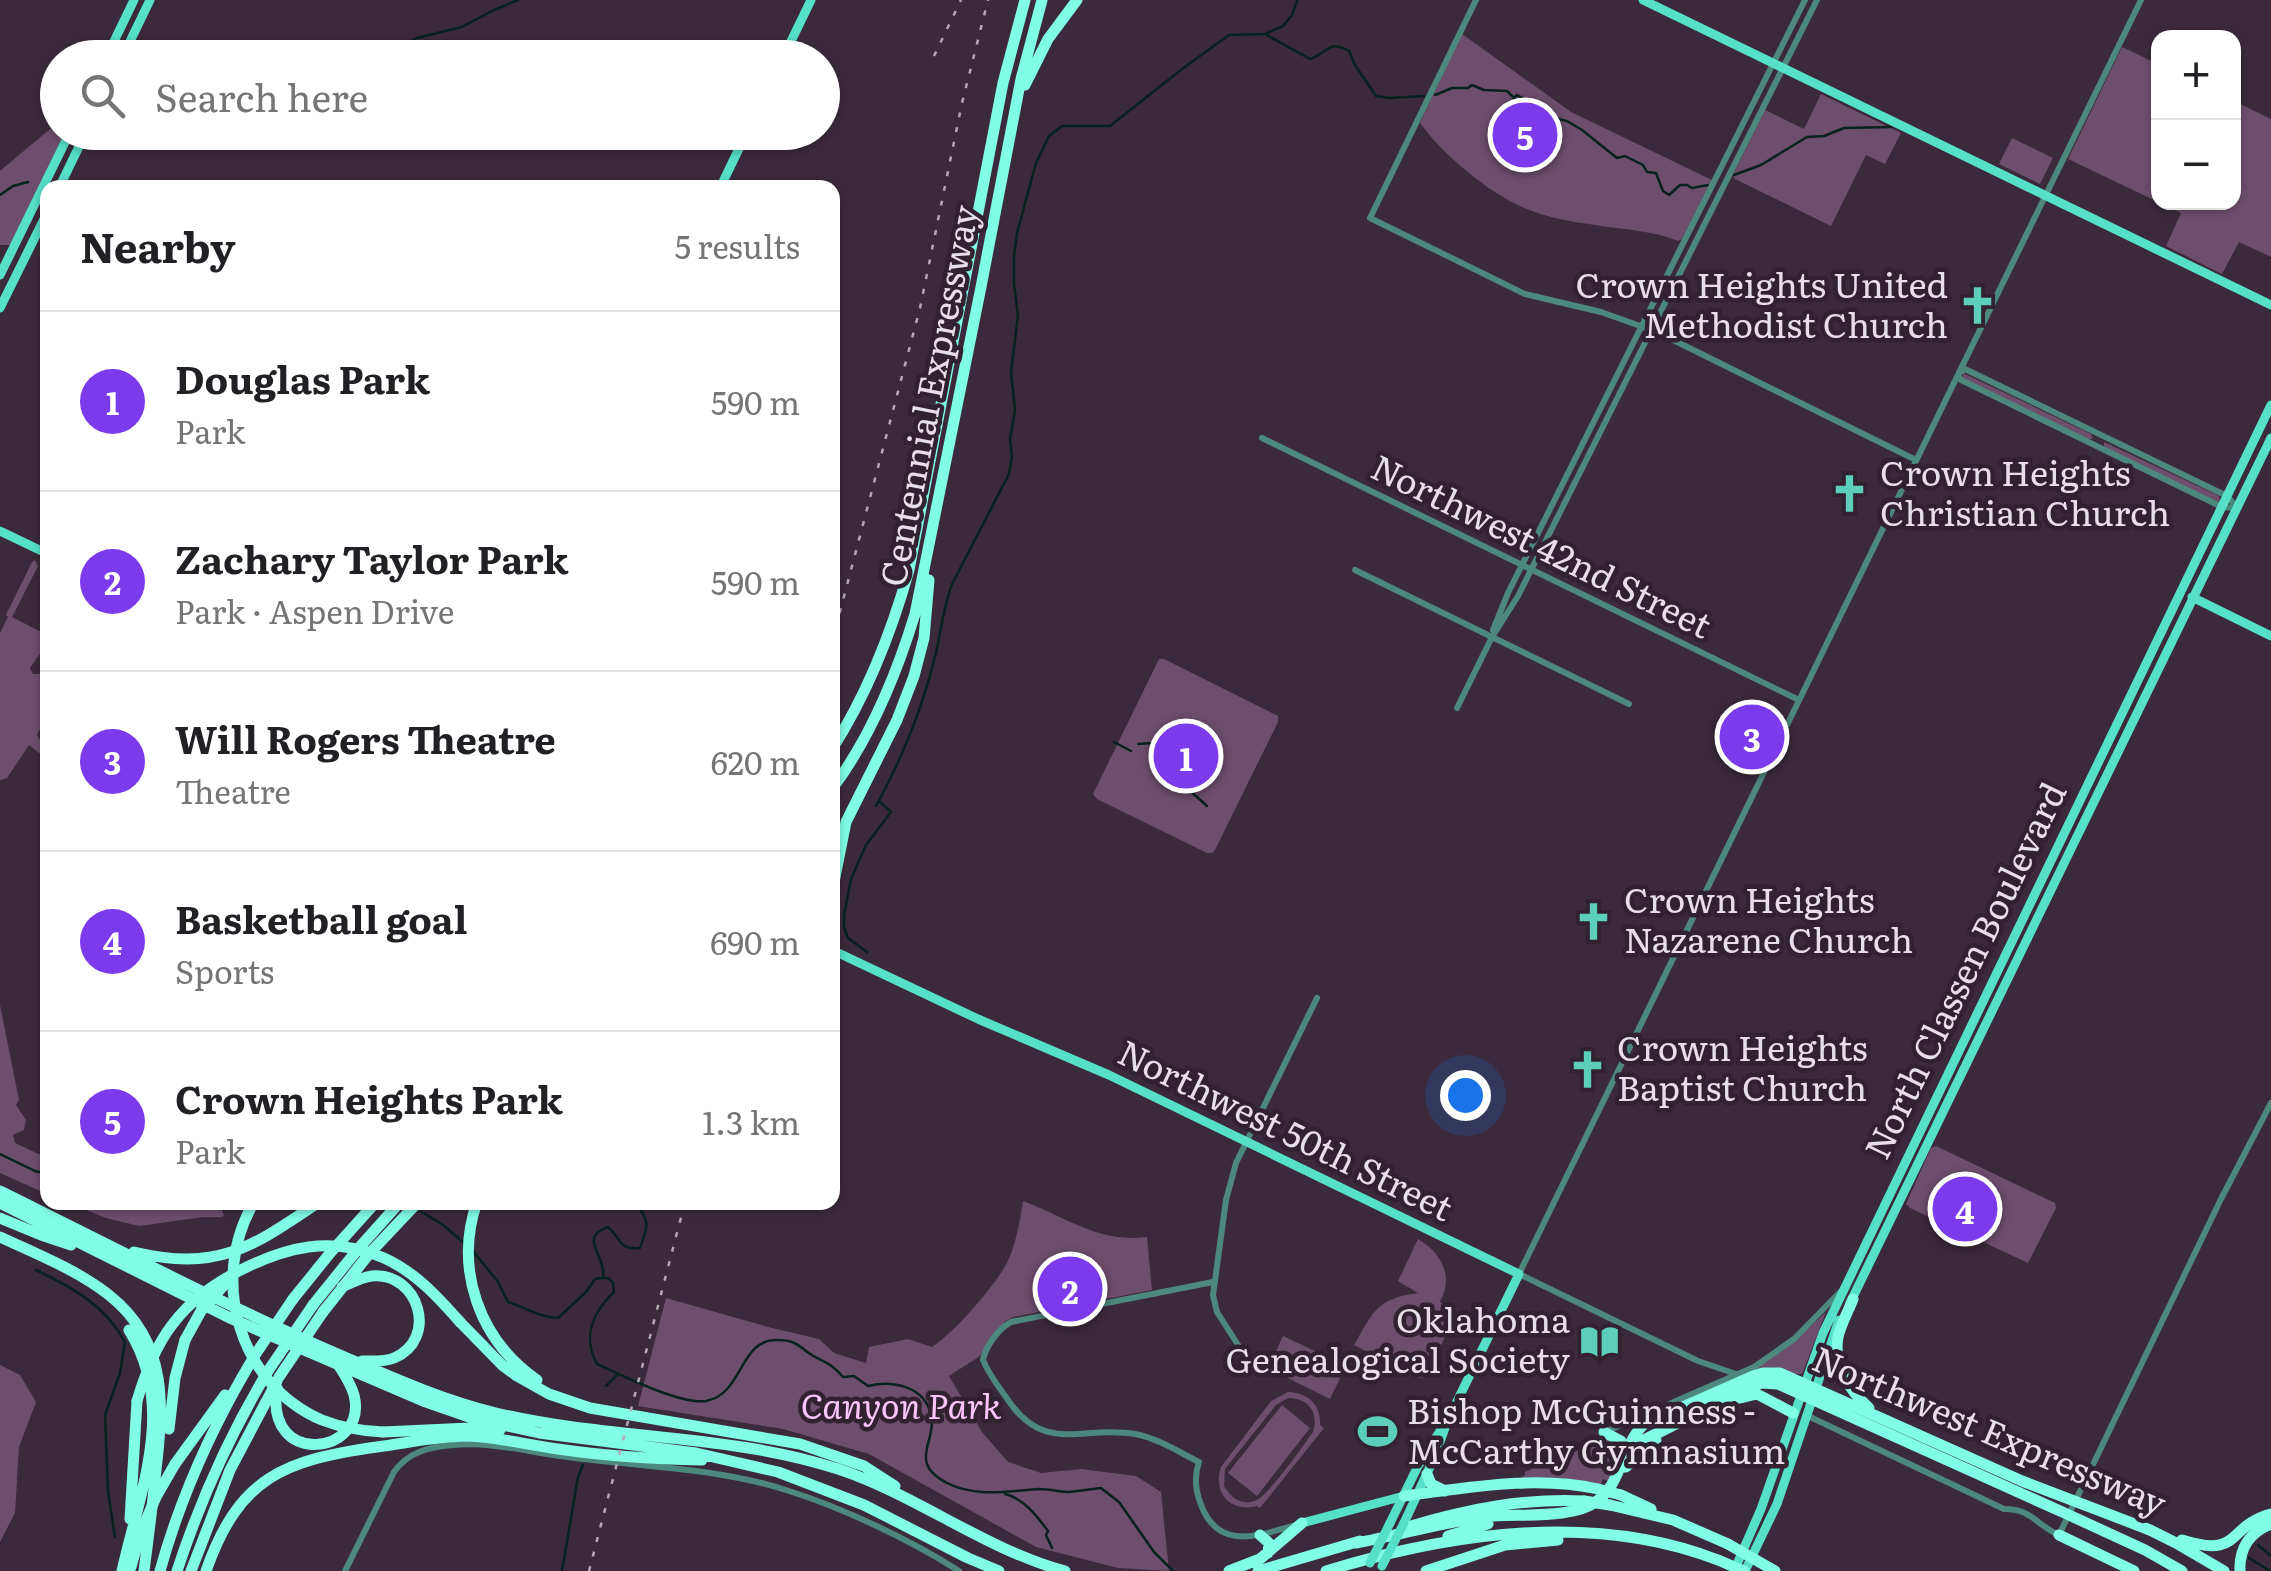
<!DOCTYPE html>
<html lang="en">
<head>
<meta charset="utf-8">
<style>
  :root { --surface:#fff; --page:#f6f6f6; --text:#202124; --muted:#757577; --line:#e0e0e0; --accent:#7c3aed }
  body { margin:0; font-family:Literata,serif; background:var(--page); color:var(--text) }
  .controls { position:absolute; right:30px; top:30px; display:grid; overflow:hidden; border-radius:20px; box-shadow:0 2px 8px #0004 }
  .controls button { width:90px; height:90px; display:grid; place-items:center; padding:0; border:0; border-bottom:2px solid var(--line); background:var(--surface); color:var(--text); font:50px sans-serif }
  .you { position:absolute; left:1465px; top:1095px; width:35px; height:35px; margin:-25px; border:8px solid #fff; border-radius:50%; background:#1a73e8; box-shadow:0 0 0 15px #1a73e833 }
  .badge { display:grid; place-items:center; width:65px; height:65px; border-radius:50%; background:var(--accent); color:#fff; font-size:32px; font-weight:700 }
  .pin { position:absolute; translate:-50% -50%; border:5px solid #fff; box-shadow:0 2px 10px #0006 }
  .list { margin:0; padding:0; list-style:none }
  h2 { display:flex; justify-content:space-between; align-items:center; height:130px; margin:0; padding:0 40px; font-size:42px }
  h2 small { font-size:32px; font-weight:400; color:var(--muted) }
  .list li { display:grid; grid-template-columns:65px 1fr auto; gap:30px; align-items:center; box-sizing:border-box; height:180px; padding:0 40px; border-top:2px solid var(--line) }
  .list b { display:block; font-size:38px; white-space:nowrap }
  .list p { margin:0; font-size:32px; white-space:nowrap; color:var(--muted) }
  .list em { font-size:32px; font-style:normal; color:var(--muted) }
  .icon { flex:none; width:55px; height:55px; fill:none; stroke:currentColor; stroke-width:2; stroke-linecap:round; stroke-linejoin:round }
  .map { position:relative; flex:none; width:2271px; height:1571px; overflow:hidden }
  .search { position:absolute; background:var(--surface); box-shadow:0 2px 8px #0004; left:40px; top:40px; width:800px; height:110px; display:flex; align-items:center; gap:25px; box-sizing:border-box; padding:0 35px; border-radius:55px; color:var(--muted); font-size:38px }
  .panel { position:absolute; background:var(--surface); box-shadow:0 2px 8px #0004; left:40px; top:180px; width:800px; height:1030px; border-radius:20px }
  .map>svg:first-child { display:block }
  .green { fill:#6e4e6f; fill-rule:evenodd }
  .lines { fill:none; stroke-linecap:round; stroke-linejoin:round }
  .stream { stroke:#07221e; stroke-width:2.5 }
  .minor { stroke:#4d887d; stroke-width:6 }
  .major { stroke:#56e0ca; stroke-width:9 }
  .highway { stroke:#81fde7; stroke-width:11 }
  .rail { stroke:#b4a8b4; stroke-width:2.5; stroke-dasharray:5 10; stroke-linecap:butt }
  .major-bridge { stroke:#56e0ca; stroke-width:9 }
  .highway-bridge { stroke:#81fde7; stroke-width:11 }
  .labels { text-anchor:middle; stroke-width:9; stroke-linejoin:round; paint-order:stroke }
  .poi-label { font-size:35px; fill:#e8dee8; stroke:#312131; text-anchor:start }
  .street-label { font-size:35px; fill:#e8dee8; stroke:#312131 }
  .park-label { font-size:35px; font-style:italic; fill:#f9c5fb; stroke:#312131 }
</style>
</head>
<body>
<div class="map">
<svg width="2271" height="1571" viewBox="0 0 2271 1571">
  <rect width="100%" height="100%" fill="#3b2a3b"/>
  <path class="green" d="M1462,34L1571,112L1712,180L1682,239L1678,241C1651,230 1624,230 1595,225C1575,222 1554,219 1535,212C1495,199 1444,156 1420,123Z
    M2122,47L2158,64V202L2068,159Z
    M1821,94L1901,133L1885,164L1866,155L1831,226L1735,179L1733,175L1765,110L1804,129Z
    M2234,101L2271,119V257L2239,242L2222,274L2166,246L2181,213L2160,203L2234,202Z
    M50,129H57L58,132L63,134L62,138L10,245H0V171Z
    M2012,138L2053,158L2040,184L1999,164Z
    M1963,373L2091,434L2093,438L2088,440L1963,379Z
    M2104,442L2219,496L2220,501L2218,502L2104,447Z
    M35,560L38,566L12,617L47,635V644L30,668L33,674H42L47,677V694L45,702L47,714L37,735L45,749L39,753L29,745L7,778L0,780V633L8,617L6,615L32,562Z
    M1159,659H1164L1278,716V722L1215,850L1212,853H1207L1097,799L1093,794Z
    M0,1005L19,1100L16,1105L26,1120L24,1130L13,1135L15,1143L45,1157L47,1156V1194L0,1173Z
    M1936,1146L2055,1203L2056,1208L2028,1263L1910,1208L1906,1204L1931,1148Z
    M1023,1201C1066,1217 1098,1243 1147,1237L1152,1290L1013,1317L1005,1321L980,1356L949,1376L982,1432L1008,1462L1041,1473L1081,1469L1136,1476L1161,1492L1169,1571L1118,1568L1036,1547L869,1454L783,1429L638,1406L666,1298L768,1327L819,1339L834,1353L866,1363L869,1347L908,1339L932,1347C954,1333 994,1287 1007,1263C1016,1244 1020,1221 1023,1201Z
    M69,1203H213L220,1207L224,1215L222,1217H203L139,1226L106,1218Z
    M1418,1239C1442,1253 1454,1277 1440,1302L1451,1308V1325L1425,1377L1419,1378L1354,1345C1374,1311 1376,1299 1418,1293L1398,1281Z
    M1826,1312L1802,1374L1746,1373L1789,1346Z
    M1283,1336L1346,1366L1330,1399L1268,1368Z
    M0,1365L20,1375L36,1402L19,1447L15,1513L0,1542Z
    M1288,1392C1308,1393 1321,1404 1320,1425L1324,1428L1260,1508L1257,1506C1231,1513 1212,1493 1221,1467L1271,1401ZM1288,1398C1309,1398 1319,1413 1313,1432C1303,1446 1270,1493 1257,1500C1243,1507 1231,1498 1224,1486L1225,1469L1276,1405Z
    M1282,1405L1310,1428L1257,1496L1228,1473Z
    M1606,1437L1617,1442L1623,1451L1609,1481L1603,1479L1600,1486L1513,1481L1525,1475V1472L1601,1438Z"/>
  <g class="lines">
    <path class="stream" d="M1265,34L1310,59C1328,53 1328,39 1349,51L1355,65L1376,96L1390,98L1424,96
      M380,58L417,38L462,27L494,10L518,0
      M1435,95L1452,88H1468L1472,85L1484,90L1507,91L1514,98L1517,95L1528,101L1545,116L1567,121L1582,130L1617,158L1625,156L1643,165L1647,172L1656,173L1663,191L1669,195L1680,185H1687L1692,188L1708,185
      M1734,175L1761,165L1807,137L1824,136L1844,128L1891,127
      M0,195L13,186L28,182
      M1114,742L1131,751
      M1138,744L1151,743L1160,748L1166,769L1207,806
      M876,806C903,757 923,707 936,653C941,629 944,606 952,584L1009,474L1012,456L1010,439L1015,410L1011,372L1018,315L1014,284V256L1017,233L1036,163L1049,136L1062,126H1110L1182,69L1229,35L1265,34L1283,26L1292,15L1297,1
      M867,952L848,938L844,927V915L851,879L866,845L891,812L879,801
      M0,1154L35,1171L48,1174
      M111,1202L129,1209L140,1202
      M417,1209L443,1225L463,1242
      M473,1251L498,1282L508,1302C526,1308 539,1317 558,1318L586,1292L595,1279L602,1278
      M36,1270C72,1287 106,1306 125,1342L120,1373L105,1415L108,1491L115,1537
      M603,1277C607,1257 577,1237 608,1227C622,1239 618,1250 640,1248C648,1227 651,1220 634,1202
      M603,1278H608L613,1283L614,1292C593,1312 582,1337 597,1364C622,1375 680,1405 706,1401C744,1394 739,1338 778,1340C791,1340 796,1343 806,1351C821,1363 828,1359 843,1377L854,1376L868,1386C892,1380 925,1386 931,1415C937,1442 907,1462 947,1483C977,1498 1008,1491 1039,1489C1049,1489 1060,1492 1070,1492C1081,1491 1091,1489 1101,1488L1119,1502L1154,1552L1173,1571
      M606,1386L617,1375
      M1005,1494C1023,1498 1037,1516 1048,1531L1046,1535L1052,1548
      M2258,1545L2271,1556
      M2249,1558L2270,1571
      M562,1571L578,1477L583,1465"/>
    <path class="minor" d="M1476,0L1370,218L1525,294L1601,312L1657,332L1916,460
      M1959,373L1965,369L2227,496L2237,508
      M1958,375L1961,380L2222,507L2237,508
      M1262,438L1799,700
      M1355,570L1629,704
      M1493,630L1508,593L1805,0
      M1457,708L1492,637L1518,596L1817,0
      M1213,1282L1011,1322C998,1329 986,1346 983,1360C989,1375 999,1387 1008,1400C1045,1455 1082,1425 1135,1434C1157,1438 1179,1452 1199,1462C1194,1476 1195,1488 1200,1502C1217,1552 1257,1536 1296,1525
      M1247,1359L1217,1312L1213,1295L1226,1200L1236,1163L1317,998
      M1736,1374L1698,1361L1519,1274L2141,0
      M1806,1415L2004,1509C2033,1509 2034,1524 2059,1535L2221,1199L2271,1103
      M1605,1432L1754,1367L1794,1339L1840,1292
      M345,1571L394,1472C408,1452 429,1447 453,1445C494,1441 535,1454 575,1458C646,1467 717,1468 786,1490C841,1507 911,1540 959,1571"/>
    <path class="major" d="M1643,0L2271,305
      M106,58L134,0
      M122,58L150,0
      M783,58L811,0
      M59,188L86,132
      M720,188L747,132
      M0,275L70,132
      M0,308L48,211
      M0,531L48,554
      M2192,597L2271,636
      M832,950L978,1019L1109,1075L1519,1274L1447,1422L1435,1456L1404,1523
      M1850,1303L2271,438
      M1302,1523L1404,1496
      M1390,1523L1418,1466L1442,1428
      M1734,1571L1761,1509L1823,1333L2271,405
      M1745,1571L1777,1504L1839,1320"/>
    <path class="highway" d="M1025,85L1048,39L1077,0
      M832,749C868,693 891,634 909,570L1003,83L1025,0
      M832,789C871,737 896,676 915,614L981,287L1021,79L1042,0
      M832,892L846,822L897,720L914,676L924,638L929,580
      M0,1191C113,1247 224,1305 340,1355C391,1377 442,1400 496,1413C609,1440 727,1433 838,1469C917,1495 984,1549 1065,1571
      M477,1202C454,1269 479,1340 537,1380
      M0,1203L232,1319L423,1401L472,1418L539,1433L696,1453L778,1472L864,1505L968,1558L999,1571
      M0,1218L41,1235L71,1245
      M0,1237C37,1254 77,1270 109,1295C171,1344 163,1410 155,1479C152,1510 148,1540 144,1571
      M134,1252C219,1272 252,1247 319,1202
      M342,1287C351,1283 362,1277 372,1276C419,1272 439,1339 394,1358C384,1362 373,1361 362,1361
      M293,1299L331,1252L376,1202
      M1853,1299C1848,1312 1841,1324 1838,1337C1833,1365 1849,1390 1869,1408
      M313,1305L358,1249L400,1202
      M323,1312L369,1254L418,1202
      M460,1322L502,1365L517,1376L549,1394L590,1408L800,1444L864,1466L895,1486
      M277,1388C264,1469 369,1455 354,1395C351,1384 345,1375 339,1366
      M1740,1398L1757,1394L1793,1413
      M169,1429L175,1378L185,1340
      M383,1432L470,1428L500,1430
      M1604,1432L1621,1441L1625,1453
      M1640,1442L1745,1389L1761,1383L1778,1384L2069,1515L2145,1550L2182,1571
      M175,1464L225,1395
      M1626,1467L1656,1440
      M1427,1474L1431,1484L1445,1491
      M1621,1495L1651,1509
      M1404,1496C1468,1488 1534,1475 1598,1489
      M1610,1505L1673,1520L1728,1544
      M130,1519L137,1401
      M1411,1526C1469,1509 1524,1498 1584,1501
      M1260,1535L1269,1543L1268,1553
      M2059,1535L2134,1571
      M1448,1536L1488,1524
      M2182,1540C2242,1559 2226,1526 2271,1514
      M1356,1543C1399,1535 1441,1523 1484,1517C1516,1513 1572,1520 1597,1501C1622,1483 1622,1445 1644,1424L1753,1376L1763,1373H1780L2022,1481L2150,1530L2176,1543L2224,1571
      M131,1567L140,1534
      M122,1571C140,1490 177,1407 129,1330
      M160,1571C181,1495 214,1423 255,1355
      M177,1571C200,1501 230,1434 268,1371
      M191,1571L230,1470L277,1381
      M206,1571C239,1477 284,1460 377,1447C407,1443 438,1436 468,1436C498,1437 528,1445 558,1449C606,1456 654,1459 702,1460
      M1229,1571L1260,1559L1302,1523
      M1258,1571L1360,1541
      M1326,1571C1450,1533 1593,1511 1718,1560
      M1426,1571L1505,1545L1558,1540
      M2240,1571C2239,1548 2250,1532 2271,1524"/>
    <path class="rail" d="M934,56L961,0
      M832,642L920,308L962,103L988,0
      M589,1571L685,1202"/>
    <path class="major-bridge" d="M1370,1563L1390,1523
      M1382,1566L1404,1523"/>
    <path class="highway-bridge" d="M254,1202C209,1279 238,1384 322,1420C342,1428 361,1431 383,1432
      M185,1340L201,1311L224,1285
      M255,1355L293,1299
      M268,1371L313,1305
      M279,1377L323,1312
      M137,1401C145,1374 155,1347 172,1325C190,1301 211,1286 237,1272C285,1247 331,1235 384,1258C415,1272 437,1296 460,1322
      M1598,1489L1621,1495
      M1584,1501L1610,1505
      M140,1534L156,1497L175,1464
      M1728,1544L1775,1571
      M1718,1560L1744,1571"/>
  </g>
  <defs>
    <symbol id="church-bare" viewBox="-9 -9 18 18"><path d="M-1.2-6h2.4v3.5h3.3v2.4h-3.3V6h-2.4V-.1h-3.3v-2.4h3.3Z" fill="#5ccebb" stroke="#312131" stroke-width="2.5" paint-order="stroke"/></symbol>
    <symbol id="library-bare" viewBox="-9 -9 18 18"><path d="M-6-4Q-3-5.5-.7-3.5V5Q-3 3-6 4ZM6-4Q3-5.5 .7-3.5V5Q3 3 6 4Z" fill="#5ccebb" stroke="#312131" stroke-width="2.5" paint-order="stroke"/></symbol>
    <symbol id="stadium-bare" viewBox="-9 -9 18 18"><path d="M0-5a6.5 5 0 1 0 0 10a6.5 5 0 1 0 0-10ZM-3.5-1.8h7v3.6h-7Z" fill="#5ccebb" stroke="#312131" stroke-width="2.5" paint-order="stroke"/></symbol>
  </defs>
  <g fill-rule="evenodd">
    <use href="#church-bare" x="1950" y="278" width="55" height="55"/>
    <use href="#church-bare" x="1822" y="466" width="55" height="55"/>
    <use href="#church-bare" x="1566" y="894" width="55" height="55"/>
    <use href="#church-bare" x="1560" y="1042" width="55" height="55"/>
    <use href="#library-bare" x="1572" y="1314" width="55" height="55"/>
    <use href="#stadium-bare" x="1350" y="1404" width="55" height="55"/>
  </g>
  <g class="labels">
    <g class="poi-label">
      <text x="1948" y="298" text-anchor="end">Crown Heights United<tspan x="1948" dy="40">Methodist Church</tspan></text>
      <text x="1880" y="486">Crown Heights<tspan x="1880" dy="40">Christian Church</tspan></text>
      <text x="1624" y="913">Crown Heights<tspan x="1624" dy="40">Nazarene Church</tspan></text>
      <text x="1617" y="1061">Crown Heights<tspan x="1617" dy="40">Baptist Church</tspan></text>
      <text x="1570" y="1333" text-anchor="end">Oklahoma<tspan x="1570" dy="40">Genealogical Society</tspan></text>
      <text x="1407" y="1424">Bishop McGuinness -<tspan x="1407" dy="40">McCarthy Gymnasium</tspan></text>
    </g>
    <g class="street-label">
      <text transform="translate(930 396) rotate(-79)" y="12">Centennial Expressway</text>
      <text transform="translate(1541 547) rotate(26)" y="12">Northwest 42nd Street</text>
      <text transform="translate(1966 971) rotate(-64)" y="12">North Classen Boulevard</text>
      <text transform="translate(1285 1131) rotate(26)" y="12">Northwest 50th Street</text>
      <text transform="translate(1989 1432) rotate(23)" y="12">Northwest Expressway</text>
    </g>
    <g class="park-label">
      <text x="901" y="1419">Canyon Park</text>
    </g>
  </g>
</svg>
<div class="controls">
<button>+</button>
<button>−</button>
</div>
<div class="you"></div>
<div class="pin badge" style="left:1186px;top:756px">1</div>
<div class="pin badge" style="left:1070px;top:1289px">2</div>
<div class="pin badge" style="left:1752px;top:737px">3</div>
<div class="pin badge" style="left:1965px;top:1209px">4</div>
<div class="pin badge" style="left:1525px;top:135px">5</div>
<div class="search"><svg class="icon" aria-label="search" viewBox="0 0 24 24"><circle cx="10" cy="10" r="6"/><path d="M15 15l6 6"/></svg>Search here</div>
<section class="panel">
<h2>Nearby<small>5 results</small></h2>
<ul class="list">
<li><span class="badge">1</span><div><b>Douglas Park</b><p>Park</p></div><em>590 m</em></li>
<li><span class="badge">2</span><div><b>Zachary Taylor Park</b><p>Park · Aspen Drive</p></div><em>590 m</em></li>
<li><span class="badge">3</span><div><b>Will Rogers Theatre</b><p>Theatre</p></div><em>620 m</em></li>
<li><span class="badge">4</span><div><b>Basketball goal</b><p>Sports</p></div><em>690 m</em></li>
<li><span class="badge">5</span><div><b>Crown Heights Park</b><p>Park</p></div><em>1.3 km</em></li>
</ul>
</section>
</div>
</body>
</html>
